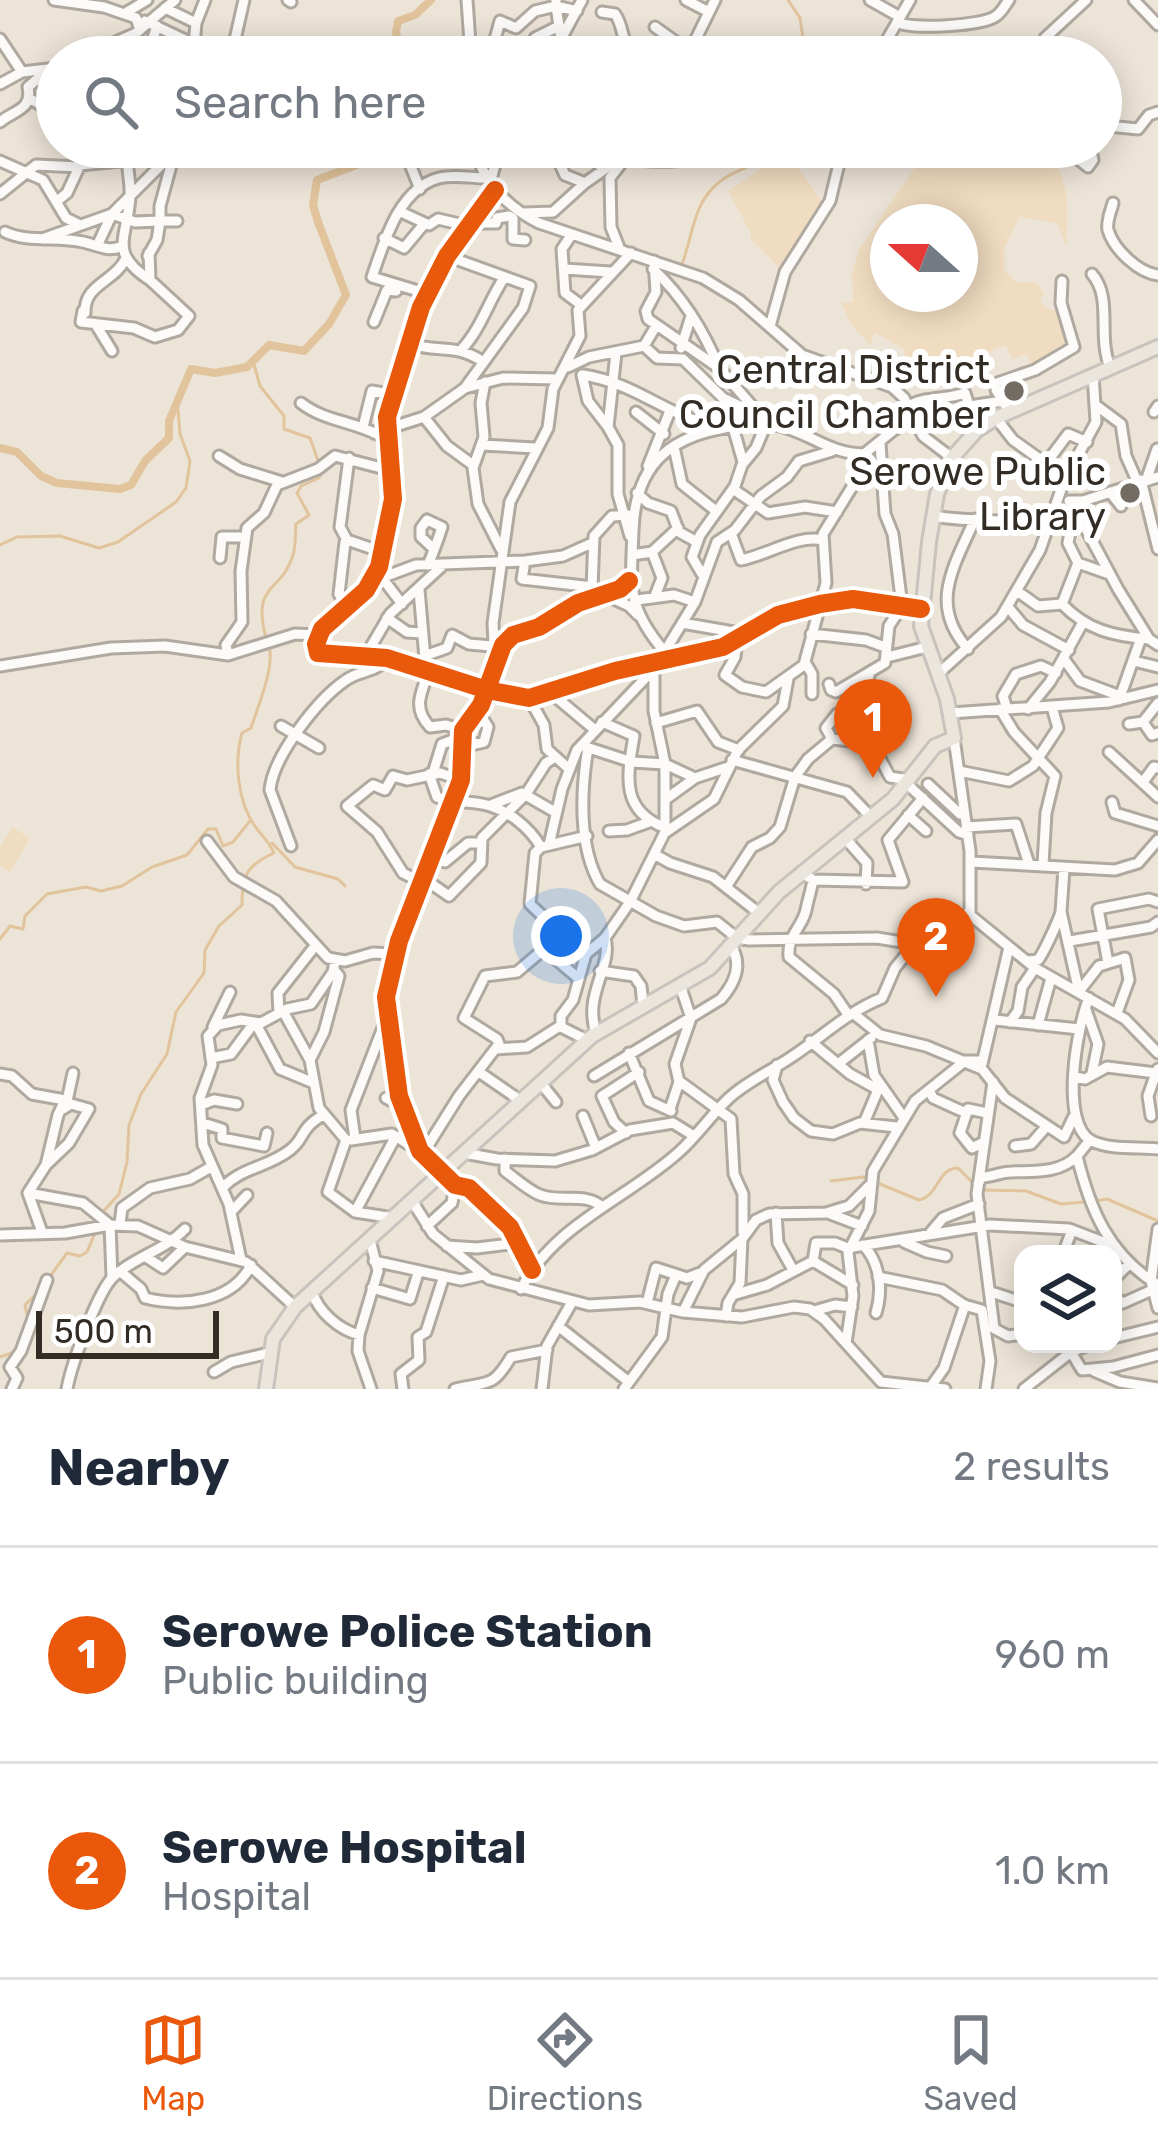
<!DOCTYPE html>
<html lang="en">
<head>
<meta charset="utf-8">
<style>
  :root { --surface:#fff; --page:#f2f2f3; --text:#1f2937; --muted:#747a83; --line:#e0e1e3; --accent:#ea580c }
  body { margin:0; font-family:Rubik,sans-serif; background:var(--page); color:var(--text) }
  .controls { position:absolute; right:36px; bottom:36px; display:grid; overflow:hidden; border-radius:24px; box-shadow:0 6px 30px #0003 }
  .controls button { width:108px; height:108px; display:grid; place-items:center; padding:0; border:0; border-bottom:3px solid var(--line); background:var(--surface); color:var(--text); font:60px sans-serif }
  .compass { position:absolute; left:870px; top:204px; width:108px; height:108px; border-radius:50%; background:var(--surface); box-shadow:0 6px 30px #0003; rotate:291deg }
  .scale { position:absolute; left:36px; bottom:30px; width:183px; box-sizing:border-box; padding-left:12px; border:6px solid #322c24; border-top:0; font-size:33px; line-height:42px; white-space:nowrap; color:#322c24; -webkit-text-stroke:9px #fff; paint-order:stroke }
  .you { position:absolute; left:561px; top:936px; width:42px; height:42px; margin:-30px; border:9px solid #fff; border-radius:50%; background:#1a73e8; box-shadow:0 0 0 18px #1a73e833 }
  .badge { display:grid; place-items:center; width:78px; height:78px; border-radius:50%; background:var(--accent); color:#fff; font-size:39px; font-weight:700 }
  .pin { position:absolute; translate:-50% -99px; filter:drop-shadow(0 3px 6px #0008) }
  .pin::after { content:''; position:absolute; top:63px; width:42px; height:36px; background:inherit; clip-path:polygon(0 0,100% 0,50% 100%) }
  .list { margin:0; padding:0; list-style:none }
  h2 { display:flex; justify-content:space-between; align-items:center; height:156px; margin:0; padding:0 48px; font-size:51px }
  h2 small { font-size:39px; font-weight:400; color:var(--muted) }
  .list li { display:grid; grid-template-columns:78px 1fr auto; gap:36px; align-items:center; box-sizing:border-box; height:216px; padding:0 48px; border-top:3px solid var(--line) }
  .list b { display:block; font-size:45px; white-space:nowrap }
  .list p { margin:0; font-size:39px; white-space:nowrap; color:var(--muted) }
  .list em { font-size:39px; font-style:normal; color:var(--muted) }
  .icon { flex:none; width:66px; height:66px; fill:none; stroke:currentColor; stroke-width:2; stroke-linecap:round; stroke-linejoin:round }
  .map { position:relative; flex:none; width:1158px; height:1389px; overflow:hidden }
  .search { position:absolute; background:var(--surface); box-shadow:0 6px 30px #0003; left:36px; right:36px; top:36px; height:132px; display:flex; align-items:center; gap:30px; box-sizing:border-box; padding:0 42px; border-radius:66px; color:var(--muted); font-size:45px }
  .sheet { height:588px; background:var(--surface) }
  nav { display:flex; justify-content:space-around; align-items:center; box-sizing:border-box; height:168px; border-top:3px solid var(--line); background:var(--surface); font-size:33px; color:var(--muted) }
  nav a { display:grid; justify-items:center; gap:6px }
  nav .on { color:var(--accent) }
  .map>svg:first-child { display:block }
  .green { fill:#f0dcc0; fill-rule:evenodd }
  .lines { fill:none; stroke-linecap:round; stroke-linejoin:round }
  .stream { stroke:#e1c49c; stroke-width:3 }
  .river { stroke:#e1c49c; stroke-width:8 }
  .minor-casing { stroke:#b0a9a0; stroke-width:15 }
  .major-casing { stroke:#c8c3bd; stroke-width:18 }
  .minor { stroke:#fcfbf9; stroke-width:9 }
  .major { stroke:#ebe6dd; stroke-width:12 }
  .cycleway-casing { stroke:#fff; stroke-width:26 }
  .cycleway { stroke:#e8590c; stroke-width:18 }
  .poi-dot { fill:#736c63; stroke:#fff; stroke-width:4.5 }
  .labels { text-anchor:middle; stroke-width:12; stroke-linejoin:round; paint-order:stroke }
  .poi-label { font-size:39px; fill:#322c24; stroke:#fff; text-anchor:end }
</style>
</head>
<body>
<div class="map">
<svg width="1158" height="1389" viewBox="0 0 1158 1389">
  <rect width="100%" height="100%" fill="#ede4d8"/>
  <path class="green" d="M929,147H1045C1070,180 1069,205 1066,246L1057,223L1019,217L1004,249V270L1017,282L1037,283L1044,294L1040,301L1052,311L1058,305L1072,345L1032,368L1027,354L1013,359L1005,345L984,354L983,364L970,373L941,367V376L932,373L933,365L924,361L911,377L899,366L906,350L875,333L870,345L850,323L842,303L853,302L852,273L859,250ZM888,222H960V294H888Z
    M787,152L825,206L781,269L751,240V233L728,191Z
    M12,827L30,838L10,872L0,866V848Z"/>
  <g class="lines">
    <path class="stream" d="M788,0L800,18L806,57
      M682,264C693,236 692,206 717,184C734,168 759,168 774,147
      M253,361L260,386L284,416V429L310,438L322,472L319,478L301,486L297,493L309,515L296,524C295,534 296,546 293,555C282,593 251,582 266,638
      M0,545L17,537L60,536L99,548L118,542L176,502L186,488L190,461L180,434L177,397
      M272,843L295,867L338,879L345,886
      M0,939L10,926L23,929L25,916L47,894L86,887L101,891L122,886L152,867L187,855L208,829H216L223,846L233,842L250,821
      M831,1181L863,1177L919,1200C939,1196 937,1168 958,1168L976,1186
      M984,1190L1026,1191L1061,1204L1085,1202
      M1095,1201L1107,1199L1158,1221
      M102,1213L119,1194L127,1162L129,1125L141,1094L167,1054L176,1012L204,973L205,950L219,926L242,905C242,877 245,866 274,853C269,842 264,838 257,829C237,803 234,762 242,733L251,728C258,706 275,666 269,647
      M49,1278L67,1253L80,1256L87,1252L95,1233
      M28,1320L25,1305L36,1294
      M0,1357L14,1352"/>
    <path class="river" d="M402,57L396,32L398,21L415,15L431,0
      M0,448L17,452L41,476L57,483L120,489L131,485L145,461L169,438V421L191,369L215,373L247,367L269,345L304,351L329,324L346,295L318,222L313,205L317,180L362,163L379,147"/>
    <defs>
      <path id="minor" d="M54,0L104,7L136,18L140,30
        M288,0L291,2
        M467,0L471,57
        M686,0L709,12
        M870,0L900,17
        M1134,0L1158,25
        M165,8L196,23
        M127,12L147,0
        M602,12L615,14C624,26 621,42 631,51L628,57
        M145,21L194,44
        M897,22C911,30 983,26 996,16C1002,12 1005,5 1009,0
        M655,27L690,52
        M0,39L22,72
        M561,39L556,6L577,11
        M104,46L129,57
        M152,46L175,57
        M428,55L436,57
        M81,57L136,33L175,0
        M147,57L157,26
        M193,57L196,23L205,0
        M231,57L244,0
        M483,57L494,43L500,21L516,28L535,11L556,6V0
        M530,57L535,38L559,26
        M560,57L561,39L582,0
        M687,57L715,0
        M877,57L910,0
        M1041,57L1045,38L1086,0
        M54,81H57
        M0,84L22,72L57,68
        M29,98L57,115
        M0,122C14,110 33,110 28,87L47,71
        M1101,130L1108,126L1138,129L1149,115L1158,112
        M85,147L102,150L103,163
        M128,147C125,164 131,179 130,196C128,238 107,252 150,280
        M403,147L420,189
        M474,147C484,183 506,206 539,223L703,278L739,300L802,355L892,387L904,398L923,436L952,458
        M538,147L542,154L559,162L565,175L585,183L629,152
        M582,147L603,169
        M1063,147L1088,167L1093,160L1090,147
        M625,158C648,163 707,164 720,147
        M0,161L43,180L66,218L80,225
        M490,183L500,147
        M495,190L447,256L421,307L387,417L393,499L379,567L366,590L322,629L316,644L318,653L387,658L487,690L529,698L615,671L723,647L778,615L820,604L853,599L921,609
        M0,194L36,165L79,167
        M57,201L67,193L80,165L120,161L167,147
        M401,212L429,225L438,219L468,226
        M524,213L553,212L585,183
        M1109,216L1113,203C1112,209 1106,221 1108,230C1114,250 1139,273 1158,275
        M470,223H496L497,218L509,216L513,218V239L525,240
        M5,232C28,243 57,236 83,242C97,245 107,252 120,247
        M572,234L562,249L565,293L581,305
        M384,238L404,248L425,223
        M42,239L112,214L135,222L160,221V206L176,147
        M97,246L112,214L173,153
        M620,250L611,227L610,178L634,147
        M148,256L157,240L160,221H177
        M447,256L530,286L523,308L465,388
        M654,261L656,292L646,311L648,319L719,368L760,415L757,424
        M564,269L611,272
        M653,269C682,296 704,331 719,368
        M1092,274C1113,298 1097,335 1110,367
        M428,294L372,277C384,243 398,189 439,178C453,174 472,178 487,178
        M83,311L81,322L134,328L155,337L178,330L189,316L150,280L149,253
        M85,313C84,284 114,282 125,260
        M374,322L387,290L396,291
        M96,325L112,351
        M770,326L785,272L830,201L843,147
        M410,344C439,353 454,343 482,361
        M644,346L657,358L683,359L723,398L759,415
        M681,348L691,316
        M461,350C481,329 488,302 504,278
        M616,353L608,427L618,445V494L630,536
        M568,367L589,357L644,346L656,326
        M582,375L588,401L608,427
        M583,375C636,383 663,414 715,426
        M485,382L481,403L484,437L473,468L478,504L501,549
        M301,403C324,421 352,421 379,435
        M1097,406L1121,424L1126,456L1137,481
        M907,407C923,396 946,400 965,393L969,406L1003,401
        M1009,411L996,390L997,383L1035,370L1074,347L1061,303L1062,281
        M636,412L664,434
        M1154,412L1158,406
        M424,417L447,446L473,465
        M996,418L1013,440L1041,460L1050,458L1068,434L1087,442
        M363,427L372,391L394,395
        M733,427L743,462
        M374,433L424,417L465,388L503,378L557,379
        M482,445L535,448
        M674,447L682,484L716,511
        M219,456L240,469L282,482
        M648,466L670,411
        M1147,478L1157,449
        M1141,480L1158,549
        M733,489L768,513L805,507L837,512
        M1110,492L1121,506
        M637,493L648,503L671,511L679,532L697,542
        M1069,501H1083L1158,477
        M1071,501L1118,589L1149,639L1158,645
        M933,516C971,523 1010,517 1048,528
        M1073,516L1068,543L1078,563L1109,574
        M731,533L741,560C767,555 799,534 822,540
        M347,540L340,527L349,458
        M652,552L662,578L655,596
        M632,555L652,552L678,528
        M220,558L222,537H245
        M525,561L522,579L593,587
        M428,565C433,553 438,540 442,527L427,520L421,528V537L434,549
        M702,574L692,557L700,535L735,486L742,465L756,448L766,424
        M383,579L402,604
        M373,581L416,565L525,561L563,556L592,543
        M419,590L426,670
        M1017,591L1038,606L1062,604
        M605,595L629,606L638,615
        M588,600L592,589L594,536L612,516L628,515
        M637,600L674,595L695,602
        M1062,604C1087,630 1113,636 1149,639
        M1062,604L1078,563
        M346,606L339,594L345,542L350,541L382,552
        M1008,607L1023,625L1069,650
        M387,618L407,632L421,633
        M682,623L745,634
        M811,634L866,640L885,647
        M737,640L735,657L725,675L742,687L766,692L804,665L826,583L823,534L852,487L867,453
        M968,649C928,605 954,566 975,519
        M664,651C626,606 631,586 633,531C635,461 674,433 739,426C751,425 764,422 776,425C809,432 829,454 864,454L895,429L913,420
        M228,655L226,645L242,622L241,571L247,528L264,513L277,485L318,469L335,456L393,471
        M366,655L390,614L442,566
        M427,655L447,648L452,635L469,644L491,646
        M887,657L927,647
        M1064,659L1080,681L1120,696
        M1134,661L1158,667
        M805,662L812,674V694
        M495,665L493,623L510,502L548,428L553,389L580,336L578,310L631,253
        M0,666L111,648L165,646L228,655L295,634L319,635
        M429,671C421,693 412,708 430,727L446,725L463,730
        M939,673L1001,617L1040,550L1064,481L1096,422L1093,374
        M829,684L831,690L836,692L885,663L889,626L902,606L893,534L885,514L880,443
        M551,693L595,730
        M869,694L866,687L869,676
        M529,698L544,725L547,749L569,769
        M1119,700L1141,638
        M1000,709L1014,732L1055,776L1046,813L1043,864
        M1007,709L1003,696L1016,674L1041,666L1056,673
        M1028,709L1050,682L1082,624
        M951,713L1109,702L1158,690
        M602,722L634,736C627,776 620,811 666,828
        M1143,722L1152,735L1158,733
        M656,723L697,711L718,742L739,750
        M1129,724L1143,722L1158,703
        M281,726L319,748
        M954,738L970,851V915L1035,968L1125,1019L1158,1053
        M832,739L850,741L868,736L890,777L909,780
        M832,739L826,728L837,714L859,728L863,735
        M874,746L886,725L882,704
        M586,747L632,762L665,764L695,778
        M588,748C581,789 578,847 600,884L656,916L684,926L717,922L737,938L749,940L877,938L908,943L910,954
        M1109,752L1158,797
        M463,757L467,746L484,742L488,727L478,711
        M732,760L847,792L871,817
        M959,771L1009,781L1033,766L1058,728L1052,707
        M433,773L442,744L461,737
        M429,774L437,797C454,804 470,800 487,805C509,811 529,827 541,847
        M1143,782L1154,767L1158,768
        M906,783L959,832L968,835
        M928,784L960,814
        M666,799L695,778L728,767
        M1112,802L1115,813L1158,826
        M491,805L522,793L555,812
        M908,815L926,831
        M966,827L1016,824L1029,864
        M609,831L627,830L649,822
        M666,832L714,799L738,750L783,706L788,679
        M845,838L867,863L866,884
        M207,841L234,877L276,901L328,958L345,961L373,953L394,954
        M549,845L562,789L577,750L654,669
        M291,846L270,790C273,756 318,699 346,680C360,670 376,673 387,658
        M654,854L670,863L713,877L759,913
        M431,857L445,862L468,843H480
        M971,862L1115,870L1138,863L1158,840
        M1064,868L1061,912L1079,992
        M801,872L813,880L903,882L888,840L923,798
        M423,878L449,896L481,863L482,838L526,794L546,763L555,757
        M813,880C811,891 808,900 806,910C802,928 787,935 789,957L834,994L849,1016
        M421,882L403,873L377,832L347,806L373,785L385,790L393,776L407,780L440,773L461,780
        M726,887L752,847L770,838L780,827L795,777L808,759L832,739
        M1070,941L1151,927L1158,922
        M544,949L578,978
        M1027,961L1038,960C1043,954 1058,922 1061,912
        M1108,963L1098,909L1149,899L1158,902
        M600,971L634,976L641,986L643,1006
        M1081,989L1099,966L1125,958L1129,980L1117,1013
        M1089,998C1077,1026 1059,1125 1092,1141C1110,1150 1138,1147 1158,1149
        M1086,1010L1098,1044L1092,1073
        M283,1011L310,1060L319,1108L346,1140
        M279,1013L278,993L315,946
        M854,1014L880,1035L926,1046L982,1069L1005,1098L1064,1137L1074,1116
        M995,1020L1079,1029
        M1010,1022L1018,1011L1022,987L1035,968
        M256,1024L280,1069L314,1083
        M1038,1025L1051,978
        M213,1027L230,992
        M596,1033C583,994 613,967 605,938
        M587,1040L561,1027V1016L573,1000L586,954L605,938L630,902L665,832V764L654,711V669L695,602L717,542L735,530L761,496L787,477L799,461L832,451
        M868,1040L874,1075L904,1118
        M810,1041L850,1074L877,1089
        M496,1049L527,1047L560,1026
        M629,1053L649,1101L671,1111
        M211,1058L231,1054L254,1023
        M310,1060L324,1032L339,976L334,970
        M838,1064L871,1038
        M982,1064L1009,947
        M777,1065L773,1080L783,1102L794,1118L811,1131L833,1134L860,1123L896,1127
        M479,1072L521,1101
        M0,1074L12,1076L32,1094L65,1100L58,1115L46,1165L28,1193L42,1232
        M594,1076L721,999C735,983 743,965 731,946
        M1075,1077L1085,1079L1107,1067L1156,1073L1158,1069
        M679,1081L731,1119L734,1174L743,1194V1232
        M540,1082L556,1102
        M993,1082L977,1194L994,1328
        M929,1090L933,1098L966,1113
        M386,1098L402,1106
        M67,1101L73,1073
        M201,1105L214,1100L237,1104
        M670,1109L679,1082L675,1064L691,1018L681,988
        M583,1116L596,1148
        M1151,1116L1148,1096L1156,1073
        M203,1123L222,1129V1138L264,1146L267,1133
        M864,1123L880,1085
        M626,1133L614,1122L602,1096L639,1072
        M355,1139L351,1110L384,1025
        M346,1140L328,1192L355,1212L394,1218
        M351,1140L392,1134L419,1151
        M1090,1140L1077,1156C1090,1210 1109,1255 1158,1285
        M982,1143L972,1148L960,1133L968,1109L987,1113
        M1015,1146L1031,1144L1046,1127
        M464,1153L497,1159L555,1161L592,1150L630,1130L673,1123L694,1136
        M422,1155L459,1096L499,1044L497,1039L464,1018L485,976L517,972L544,949L554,933L553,926L530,904L535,853L541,847L587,836
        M505,1159V1171C516,1179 529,1191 540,1195C561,1203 584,1192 601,1206
        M46,1165L69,1143L89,1109L71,1104L63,1109
        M978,1184L982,1177C992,1177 1001,1172 1011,1172C1034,1171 1059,1174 1077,1156
        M222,1188C242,1167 267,1168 290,1150C306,1138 298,1130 323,1115
        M28,1193L83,1203L110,1225L112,1277
        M412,1201L433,1234L489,1279L589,1305L640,1302L683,1312L742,1317L794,1307L810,1309L824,1319L881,1382L945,1389
        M231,1212L247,1195
        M355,1212L396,1136
        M776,1213L778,1243L793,1270
        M828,1213L862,1226
        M120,1224L122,1208L150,1188L190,1179L211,1167
        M427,1226L452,1203L455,1185
        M1158,1229L1151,1281L1158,1308
        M931,1232L943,1218L979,1204
        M0,1235L65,1233L110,1225L138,1226L185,1247L246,1262L295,1307
        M370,1240L378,1271L359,1335L358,1351L371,1389
        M904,1242L927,1252L946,1256
        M863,1245C880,1262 883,1290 876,1313
        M447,1246L477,1248L519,1243
        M853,1247L990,1225L1069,1229L1111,1245
        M1063,1254L1072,1230
        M146,1257L163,1268L185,1247
        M241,1260L229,1204L203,1145L200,1098L212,1065L208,1036L218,1025L241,1020L261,1023L287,1009L311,1004L333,972L335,961
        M374,1261L461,1280L483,1275
        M813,1261L853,1285
        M532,1270L510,1227L469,1188L455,1185L420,1151L399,1096L386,997L399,941L461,780L463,730L481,705L503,645L513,635L539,627L578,603L620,589L629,581
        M121,1272L141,1289L145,1298C182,1307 232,1303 251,1265
        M878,1277L942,1290L964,1305L982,1310L990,1361L986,1389
        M1113,1280L1129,1264
        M372,1288L410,1299L418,1273
        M521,1289C554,1224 627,1199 679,1152C697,1136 711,1115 729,1098C748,1081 769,1072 790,1058C821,1038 847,1012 882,998L895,968L904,957L922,951L970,911
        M312,1292C319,1312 338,1329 359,1335
        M991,1292L1022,1302L1023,1310
        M736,1294L767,1285L813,1261L816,1243H835L850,1249
        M1113,1296L1123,1303L1152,1290
        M647,1303L656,1268L687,1278L700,1273
        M814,1311L835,1305L852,1307
        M683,1312L704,1270L742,1239L756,1220L769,1214L826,1213L849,1206L869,1186
        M726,1316L728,1303L740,1283L742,1239
        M558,1326L629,1382
        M993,1328L1008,1336L1023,1334
        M1113,1338L1158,1327
        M846,1343L853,1296L848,1252L869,1211L873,1171L915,1101L965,1061H982
        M1071,1352L1082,1370L1113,1367L1158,1355
        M1094,1371L1120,1382L1158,1388
        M214,1372L231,1362L269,1353
        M932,1385L944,1368L965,1305
        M12,1389L17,1378L10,1367L21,1351L47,1280
        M67,1389C71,1366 98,1290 114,1276C136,1256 164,1251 185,1229
        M403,1389L401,1374L419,1360L418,1337L426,1332L444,1276
        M455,1389C488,1381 492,1389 511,1357L547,1350
        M542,1389L547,1346L572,1302
        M624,1389L662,1337L668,1294L676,1275
        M1024,1389L1071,1352L1091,1344"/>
      <path id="major" d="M266,1389L273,1339L295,1307L592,1036L710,968L779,892L893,799L935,746L954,738L947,699L921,626L929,542L937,494L952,458L977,430L998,417L1158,347"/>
    </defs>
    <use href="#minor" class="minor-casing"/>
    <use href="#major" class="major-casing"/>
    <use href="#minor" class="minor"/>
    <use href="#major" class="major"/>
    <defs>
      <path id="cycleway" d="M495,190L447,256L421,307L387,417L393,499L379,567L366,590L322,629L316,644L318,653L387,658L487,690L529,698L615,671L723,647L778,615L820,604L853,599L921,609
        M532,1270L510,1227L469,1188L455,1185L420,1151L399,1096L386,997L399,941L461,780L463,730L481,705L503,645L513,635L539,627L578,603L620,589L629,581"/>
    </defs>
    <use href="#cycleway" class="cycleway-casing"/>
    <use href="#cycleway" class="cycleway"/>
  </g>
  <g class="poi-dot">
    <circle cx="1014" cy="391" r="12"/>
    <circle cx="1130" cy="493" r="12"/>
  </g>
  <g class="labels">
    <g class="poi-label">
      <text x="990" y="383">Central District<tspan x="990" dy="45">Council Chamber</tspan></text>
      <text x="1106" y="485">Serowe Public<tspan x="1106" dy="45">Library</tspan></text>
    </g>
  </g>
</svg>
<div class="controls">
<button><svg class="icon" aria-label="layers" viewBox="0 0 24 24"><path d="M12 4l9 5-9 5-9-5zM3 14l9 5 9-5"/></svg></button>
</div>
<svg class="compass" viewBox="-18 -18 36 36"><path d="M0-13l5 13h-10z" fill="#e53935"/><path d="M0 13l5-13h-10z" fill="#747a83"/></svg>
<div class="scale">500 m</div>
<div class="you"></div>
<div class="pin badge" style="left:873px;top:778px">1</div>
<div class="pin badge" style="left:936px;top:997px">2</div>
<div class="search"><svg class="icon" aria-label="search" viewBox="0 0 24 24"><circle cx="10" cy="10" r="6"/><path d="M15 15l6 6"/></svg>Search here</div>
</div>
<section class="sheet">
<h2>Nearby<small>2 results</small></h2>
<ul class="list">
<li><span class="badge">1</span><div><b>Serowe Police Station</b><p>Public building</p></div><em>960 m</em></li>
<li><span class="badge">2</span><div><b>Serowe Hospital</b><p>Hospital</p></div><em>1.0 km</em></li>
</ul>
</section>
<nav>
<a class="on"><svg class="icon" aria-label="map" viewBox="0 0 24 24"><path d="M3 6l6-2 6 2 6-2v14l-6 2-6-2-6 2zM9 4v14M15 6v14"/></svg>Map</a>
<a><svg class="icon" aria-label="directions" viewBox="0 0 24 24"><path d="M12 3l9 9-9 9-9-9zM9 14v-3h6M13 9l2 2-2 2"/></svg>Directions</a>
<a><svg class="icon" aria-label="saved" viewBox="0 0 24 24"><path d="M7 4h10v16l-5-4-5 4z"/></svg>Saved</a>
</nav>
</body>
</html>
